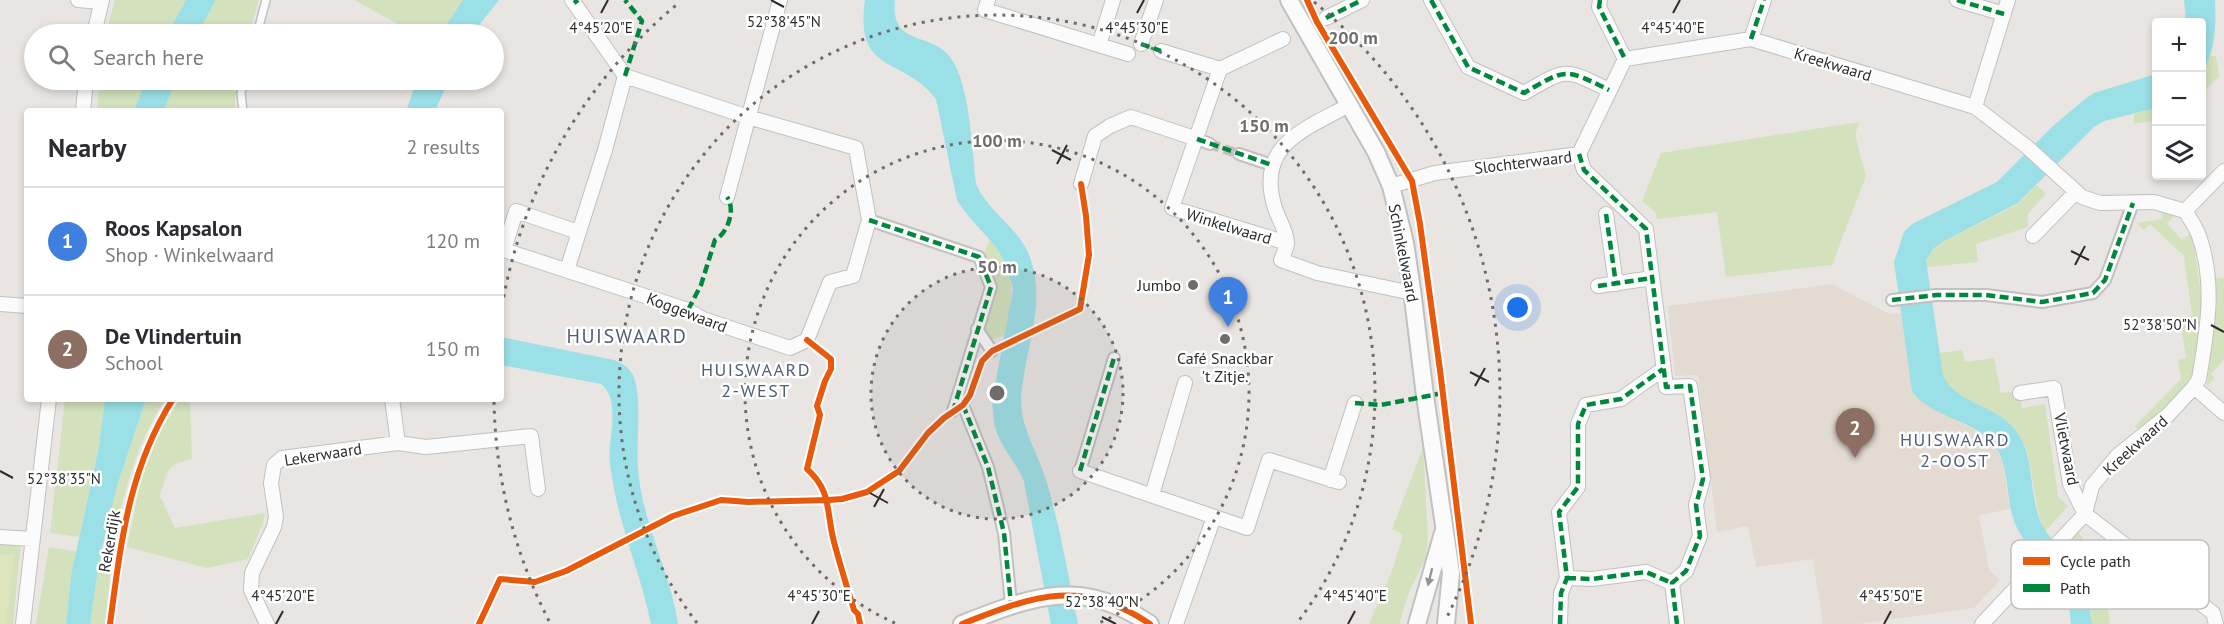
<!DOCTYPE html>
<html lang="en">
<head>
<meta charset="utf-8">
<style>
  :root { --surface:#fff; --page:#f7f7f7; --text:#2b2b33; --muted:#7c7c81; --line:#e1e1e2; --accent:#b45309 }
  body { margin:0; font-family:"PT Sans",sans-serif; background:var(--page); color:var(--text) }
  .controls { position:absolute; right:18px; top:18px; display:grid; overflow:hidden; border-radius:6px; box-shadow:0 3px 9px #0003 }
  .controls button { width:54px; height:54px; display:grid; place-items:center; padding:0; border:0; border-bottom:2px solid var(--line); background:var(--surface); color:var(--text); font:30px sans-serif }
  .you { position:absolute; left:1518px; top:308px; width:21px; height:21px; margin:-15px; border:4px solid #fff; border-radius:50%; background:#1a73e8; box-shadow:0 0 0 9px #1a73e833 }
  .badge { display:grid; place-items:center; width:39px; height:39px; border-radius:50%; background:var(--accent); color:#fff; font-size:20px; font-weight:700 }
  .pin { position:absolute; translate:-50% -50px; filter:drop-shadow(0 2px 3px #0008) }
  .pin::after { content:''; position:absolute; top:32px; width:21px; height:18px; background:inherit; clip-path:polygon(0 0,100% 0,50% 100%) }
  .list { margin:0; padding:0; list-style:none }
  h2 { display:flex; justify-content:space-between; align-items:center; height:78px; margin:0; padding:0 24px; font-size:26px }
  h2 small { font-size:20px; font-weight:400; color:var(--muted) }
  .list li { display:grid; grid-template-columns:39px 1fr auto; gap:18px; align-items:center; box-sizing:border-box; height:108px; padding:0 24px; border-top:2px solid var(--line) }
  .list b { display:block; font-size:22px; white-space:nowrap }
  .list p { margin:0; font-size:20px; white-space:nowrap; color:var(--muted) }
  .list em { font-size:20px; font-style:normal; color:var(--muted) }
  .icon { flex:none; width:33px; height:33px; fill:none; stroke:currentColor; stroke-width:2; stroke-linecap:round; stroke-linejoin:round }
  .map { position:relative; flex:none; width:2224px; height:624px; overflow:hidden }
  .search { position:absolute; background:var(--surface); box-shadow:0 3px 9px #0003; left:24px; top:24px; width:480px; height:66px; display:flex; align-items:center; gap:15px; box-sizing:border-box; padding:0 21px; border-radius:33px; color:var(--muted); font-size:22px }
  .panel { position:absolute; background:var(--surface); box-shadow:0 3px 9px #0003; left:24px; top:108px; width:480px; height:294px; border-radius:6px }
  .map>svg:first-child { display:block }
  .education { fill:#e3dad1 }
  .green { fill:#d3e2bd }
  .pitch { fill:#dde5bc }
  .water { fill:#9be0e6 }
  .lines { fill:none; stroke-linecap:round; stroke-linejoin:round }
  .pedestrian-tunnel { stroke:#c3c0be; stroke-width:10; stroke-dasharray:10 5; stroke-linecap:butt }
  .service-casing { stroke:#c1c1c1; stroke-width:10 }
  .pedestrian-casing { stroke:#c1c1c1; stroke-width:14 }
  .minor-casing { stroke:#c1c1c1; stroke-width:16 }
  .tertiary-casing { stroke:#c1c1c1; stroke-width:20 }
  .service { stroke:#fcfbfb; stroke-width:7 }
  .pedestrian { stroke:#fcfbfb; stroke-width:10 }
  .minor { stroke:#fcfbfb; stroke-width:14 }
  .tertiary { stroke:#fcfbfb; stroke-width:16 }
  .quiet { stroke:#00873e; stroke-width:4.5; stroke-dasharray:9 4.5; stroke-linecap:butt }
  .cycleway-casing { stroke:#fff; stroke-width:10 }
  .cycleway { stroke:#e8590c; stroke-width:6 }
  .oneway { fill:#949494 }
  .ticks { fill:none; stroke:#2c2c2c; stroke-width:2 }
  .ring { fill:none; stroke:#6e6d6c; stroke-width:3; stroke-dasharray:3 6 }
  .poi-dot { fill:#6e6d6c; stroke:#fff; stroke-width:2 }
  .labels { text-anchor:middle; stroke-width:5; stroke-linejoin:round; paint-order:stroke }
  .street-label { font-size:16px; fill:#2c2c2c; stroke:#fff }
  .poi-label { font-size:16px; fill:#2c2c2c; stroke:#fff; text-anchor:end }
  .neighbourhood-label { font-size:18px; letter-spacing:1.5px; fill:#4f5e79; stroke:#fff }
  .quarter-label { font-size:20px; letter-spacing:1.5px; fill:#4f5e79; stroke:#fff }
  .key { fill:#fff; stroke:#c0c0c0; stroke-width:1.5 }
  .key-label { font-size:16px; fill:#2c2c2c }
  .ticks-label { font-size:15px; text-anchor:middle; fill:#2c2c2c; stroke:#fff; stroke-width:5; stroke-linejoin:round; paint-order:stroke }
  .centre { fill:#6e6d6c; stroke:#fff; stroke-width:3 }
  .ring-label { font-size:18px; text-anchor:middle; font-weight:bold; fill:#6e6d6c; stroke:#fff; stroke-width:5; stroke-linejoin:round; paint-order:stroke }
</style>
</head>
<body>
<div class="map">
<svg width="2224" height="624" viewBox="0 0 2224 624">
  <rect width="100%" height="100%" fill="#e9e5e2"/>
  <path class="education" d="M1832,284L1889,314L1901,313L1912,392L1924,403L1984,435L1999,452L2003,463L2010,509L1979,515L1989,570L2000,580L1974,608L1857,624H1823L1813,559L1756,567L1748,526L1717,532L1698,375L1675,376L1668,306Z"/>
  <path class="green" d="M115,0H186L167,34H106Z
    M216,0H259L249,34H197Z
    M355,0H463L440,34H415Z
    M2210,56H2216L2219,76L2202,94V73Z
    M100,80H146L134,111H97Z
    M175,80H239L235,96V111H164Z
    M2156,108V120L2134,124V114Z
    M1859,122L1856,132V139L1866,176L1832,265L1726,277L1717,212L1657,219L1655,212L1642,201L1661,153Z
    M2037,185L2046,194L2028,214V227L1976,244L1978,262L1927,267L1926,260L1934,248L1942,242L2018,204Z
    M2161,207L2175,215L2167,224L2182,240L2192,232L2202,302V328L2192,378C2183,395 2155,420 2138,429L2135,426L2181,379L2178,360L2186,358L2180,318L2192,315L2184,256L2150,224L2144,230L2137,223L2162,219Z
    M990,239C1017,278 1014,290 1006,334L977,347L994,288L986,257L983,256Z
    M2214,270L2216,278H2224V360L2211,374L2215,378L2207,386L2215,316L2209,271Z
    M1962,350L1965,362L1994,358L2001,393L2020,391L2022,408L2045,404L2058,496L2068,506L2045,532C2030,500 2037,460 2016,430C2002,410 1958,402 1947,384C1941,375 1941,363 1939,353Z
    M65,399H105L99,446L79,537L50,533Z
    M146,399H165C137,443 123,492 114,543L103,542L117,486Z
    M180,399H187L190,401L192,459C165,465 168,471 160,496L175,528L265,513L263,523L248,559L207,568L127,547C135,510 140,473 156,439C163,425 172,412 180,399Z
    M1423,448L1428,536L1426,558L1409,592L1399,624H1369L1392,571L1403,535L1392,529Z
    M2074,529L2110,565L2098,586L2107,596L2110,624H2092L2088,600L2081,577L2059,547Z
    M0,541L21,543L13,624H0Z
    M49,547L77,552L71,576L66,624H36Z
    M100,556L112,557L105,624H90Z"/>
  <path class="pitch" d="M0,554L14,555L6,624H0Z"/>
  <path class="water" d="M186,0H216L197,34H167Z
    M463,0H499L472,34H440Z
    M865,0H895C890,47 930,31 950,57C970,82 972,150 976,184C990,215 1020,227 1031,260C1043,296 1032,332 1025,368C1024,378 1021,389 1021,400C1021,428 1037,451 1045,477C1060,524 1068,576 1078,624H1051L1024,482C1017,463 1002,449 996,430C993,421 993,410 992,401L1013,290C1009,270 1002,253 988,238C977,225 966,215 957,200L936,99C905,56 854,76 865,0Z
    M2184,0H2215C2216,26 2216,50 2202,73V22H2186Z
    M2156,74V108L2104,121L2094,127L2018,203L1942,242L1934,248L1926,260L1943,375C1956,404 1995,405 2014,428C2036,455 2028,490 2040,520C2047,539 2066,550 2076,567C2087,584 2089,605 2092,624H2071C2070,614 2069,602 2065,593C2053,569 2030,553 2018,530C2003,502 2013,463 1990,440C1968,419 1931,416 1912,392L1894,262L1904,232L1912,224L1997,182L2053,126L2085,99L2094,93Z
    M146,80H175L164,111H134Z
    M417,80H449L435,111H406Z
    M501,337L614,360C623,364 631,368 634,378C642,398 636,445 638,469C642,522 670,571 678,624H651C640,570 616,519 610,463C607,441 622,400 601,384L501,365Z
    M105,399H146L117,486L100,556L90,624H66L71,576L99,446Z"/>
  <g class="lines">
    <path class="pedestrian-tunnel" d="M1210,144L1239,154"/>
    <defs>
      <path id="service" d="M257,34L266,0
        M243,111L241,93L245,80"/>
      <path id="pedestrian" d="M1197,139L1210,144
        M1239,154L1272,165
        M869,220L979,257L991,287L953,411
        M1892,300L1936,295H1986L2042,302L2093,293L2105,280L2133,203
        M977,329L992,351
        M963,405L988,467L1004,533L1011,604
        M1080,471L1114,358"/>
      <path id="minor" d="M78,0L101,2
        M572,0L625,76L748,117L856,148L869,220L853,276L830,282L807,340L790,348L703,319L688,310L504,250L516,211L578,232
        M988,0L985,10L1128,54
        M1431,0L1468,67L1524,93C1567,68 1564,68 1609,90
        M1600,0L1599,7L1625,59
        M1957,0L2004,14
        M1326,18L1362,0
        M94,34L102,0
        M1751,39L1764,0
        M1141,44L1156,0
        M1099,45L1113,0
        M1161,51L1220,69L1283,39
        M1625,59L1751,39L1975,107L2027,147L2082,197L2100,203L2154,202L2185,211
        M1220,69L1172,208L1287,243
        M1349,105C1304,130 1255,145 1275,208C1278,218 1287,232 1287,243C1287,248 1283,255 1281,260L1317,273L1412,293
        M1975,107L2008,0
        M83,111L86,80
        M1579,154L1584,170L1646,229L1666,387L1690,386L1703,479L1696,505L1700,536L1686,571L1672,583L1677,624
        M1579,154L1625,59
        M2224,171L2185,211C2190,219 2196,227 2199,236C2216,284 2207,331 2199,379L2194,387L2224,413
        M1081,184L1095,136L1110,126L1131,117L1197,139
        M1391,186L1435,173L1579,154
        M727,197L780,0
        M1606,214L1616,284
        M2033,236L2076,192
        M567,270L605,150L625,76
        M1598,286L1652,278
        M0,304L27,306
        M2020,393L2054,388L2070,484L2085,514L2213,613L2216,624
        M392,399L398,443
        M1080,471L1247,528L1269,460L1339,482
        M1330,480L1355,403
        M1152,495L1185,383
        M0,537L32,539
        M1567,578L1592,579L1646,572L1672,583
        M23,624L49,399
        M267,624L251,590L252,573L274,527L276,517L271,483L274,465L282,458L398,443L426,447L531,436L538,489
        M1176,624L1214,517
        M1560,624L1561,593L1567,578L1559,512L1578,487V424L1586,405L1621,399L1663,369
        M1982,624L2085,514L2092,486L2117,456L2168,415L2194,387"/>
      <path id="tertiary" d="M1289,0L1376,152L1391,186L1405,243L1412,290L1425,396L1451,573L1446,624
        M962,624C1034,596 1079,577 1150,624
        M1417,624L1443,533"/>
    </defs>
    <use href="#service" class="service-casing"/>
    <use href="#pedestrian" class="pedestrian-casing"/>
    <use href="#minor" class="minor-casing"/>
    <use href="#tertiary" class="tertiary-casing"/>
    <use href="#service" class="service"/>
    <use href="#pedestrian" class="pedestrian"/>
    <use href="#minor" class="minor"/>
    <use href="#tertiary" class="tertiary"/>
    <path class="quiet" d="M1431,0L1468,67L1524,93C1567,68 1564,68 1609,90
      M1600,0L1599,7L1625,59
      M1957,0L2004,14
      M574,3L578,0
      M1326,18L1362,0
      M1751,39L1764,0
      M1141,44L1161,51
      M625,76L642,21L625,0
      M1197,139L1272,165
      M1579,154L1584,170L1646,229L1666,387L1690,386L1703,479L1696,505L1700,536L1686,571L1672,583L1677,624
      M1606,214L1616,284
      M869,220L979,257L991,287L953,411
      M1598,286L1652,278
      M1892,300L1936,295H1986L2042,302L2093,293L2105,280L2133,203
      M688,310L701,285L715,240C728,233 736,209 727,197
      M1355,403L1381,405L1443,393
      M963,405L988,467L1004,533L1011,604
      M1080,471L1114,358
      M1567,578L1592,579L1646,572L1672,583
      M1560,624L1561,593L1567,578L1559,512L1578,487V424L1586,405L1621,399L1663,369"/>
    <defs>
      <path id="cycleway" d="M1307,0L1317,22L1412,181L1420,224L1440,370L1471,624
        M807,340L831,359V369L825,381L817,406L820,415L807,469C832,491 826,512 834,542C840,565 847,587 854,610L858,614L860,624
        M110,624C121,543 128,470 173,399
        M479,624L500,579L535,582L566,571L673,516L721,500L748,502L828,500L842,499L867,492L899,471L928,433L944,418L963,405L970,395L982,361L992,351L1080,309L1089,255L1086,216L1081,184
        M962,624C1034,596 1079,577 1150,624"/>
    </defs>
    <use href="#cycleway" class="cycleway-casing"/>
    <use href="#cycleway" class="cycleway"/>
  </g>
  <defs><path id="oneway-solid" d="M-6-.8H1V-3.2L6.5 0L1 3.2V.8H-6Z" transform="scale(1.5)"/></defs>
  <use class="oneway" href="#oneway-solid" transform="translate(1430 577) rotate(104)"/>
  <path class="ticks" d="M771,0L784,7M601,13L608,0M1137,13L1144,0M1673,13L1680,0M1052,150L1071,160M1057,164L1067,145M2071,251L2089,260M2075,265L2085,246M2211,325L2224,332M1470,372L1489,382M1475,386L1485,368M0,471L13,478M870,493L888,503M874,507L884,489M1102,617L1116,624M276,624L283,611M812,624L819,611M1348,624L1355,611M1884,624L1891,611"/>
  <circle cx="997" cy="393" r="126" fill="#6e6d6c" fill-opacity=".12"/>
  <g class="ring">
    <circle cx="997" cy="393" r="126"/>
    <path d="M895 623A252 252 0 1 1 1099 623"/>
    <path d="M697 623A378 378 0 1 1 1297 623"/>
    <path d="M549 621A503 503 0 0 1 494 402M502 306A503 503 0 0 1 680 2M1314 2A503 503 0 0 1 1445 621"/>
  </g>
  <g class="poi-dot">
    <circle cx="1193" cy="285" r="6"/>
    <circle cx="1225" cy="339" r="6"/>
  </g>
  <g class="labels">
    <g class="street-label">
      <text transform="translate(1833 64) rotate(17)" y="6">Kreekwaard</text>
      <text transform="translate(1523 162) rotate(-7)" y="6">Slochterwaard</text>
      <text transform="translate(1229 226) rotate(17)" y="6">Winkelwaard</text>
      <text transform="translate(1404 253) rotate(79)" y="6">Schinkelwaard</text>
      <text transform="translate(687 312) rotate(21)" y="6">Koggewaard</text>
      <text transform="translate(2135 445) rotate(-42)" y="6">Kreekwaard</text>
      <text transform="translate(2067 449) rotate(79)" y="6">Vlietwaard</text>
      <text transform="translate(323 454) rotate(-9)" y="6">Lekerwaard</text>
      <text transform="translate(109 541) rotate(-80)" y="6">Rekerdijk</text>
    </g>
    <g class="poi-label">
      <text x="1181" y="291">Jumbo</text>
      <text x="1225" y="364" text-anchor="middle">Café Snackbar<tspan x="1225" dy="18">'t Zitje.</tspan></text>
    </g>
    <g class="neighbourhood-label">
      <text x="756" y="376">HUISWAARD<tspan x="756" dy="21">2-WEST</tspan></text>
      <text x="1955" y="446">HUISWAARD<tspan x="1955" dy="21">2-OOST</tspan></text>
    </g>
    <g class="quarter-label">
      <text x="627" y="343">HUISWAARD</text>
    </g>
  </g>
  <rect x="2011" y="540" width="198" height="69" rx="9" class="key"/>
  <rect x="2023" y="557" width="27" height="8" fill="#e8590c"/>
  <rect x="2023" y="584" width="27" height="8" fill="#00873e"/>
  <g class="key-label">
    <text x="2060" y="567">Cycle path</text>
    <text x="2060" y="594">Path</text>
  </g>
  <g class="ticks-label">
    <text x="784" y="27">52°38'45"N</text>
    <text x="601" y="33">4°45'20"E</text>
    <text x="1137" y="33">4°45'30"E</text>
    <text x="1673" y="33">4°45'40"E</text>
    <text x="2160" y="330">52°38'50"N</text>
    <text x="64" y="484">52°38'35"N</text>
    <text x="283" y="601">4°45'20"E</text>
    <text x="819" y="601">4°45'30"E</text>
    <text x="1355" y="601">4°45'40"E</text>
    <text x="1891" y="601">4°45'50"E</text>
    <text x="1102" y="607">52°38'40"N</text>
  </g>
  <circle cx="997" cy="393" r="9" class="centre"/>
  <g class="ring-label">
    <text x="1353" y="44">200 m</text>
    <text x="1264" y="132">150 m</text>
    <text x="997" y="147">100 m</text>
    <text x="997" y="273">50 m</text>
  </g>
</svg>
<div class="controls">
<button>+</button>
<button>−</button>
<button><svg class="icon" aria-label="layers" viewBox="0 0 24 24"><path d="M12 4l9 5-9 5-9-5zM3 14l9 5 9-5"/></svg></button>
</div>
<div class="you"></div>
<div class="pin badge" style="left:1228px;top:327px;background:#3f7fe0">1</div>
<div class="pin badge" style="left:1855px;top:458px;background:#8d6e63">2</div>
<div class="search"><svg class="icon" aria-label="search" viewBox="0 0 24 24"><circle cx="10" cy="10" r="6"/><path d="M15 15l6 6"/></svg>Search here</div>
<section class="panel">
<h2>Nearby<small>2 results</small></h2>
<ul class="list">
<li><span class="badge" style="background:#3f7fe0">1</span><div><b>Roos Kapsalon</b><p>Shop · Winkelwaard</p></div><em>120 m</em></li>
<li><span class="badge" style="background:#8d6e63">2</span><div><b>De Vlindertuin</b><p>School</p></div><em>150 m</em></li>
</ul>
</section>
</div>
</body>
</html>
